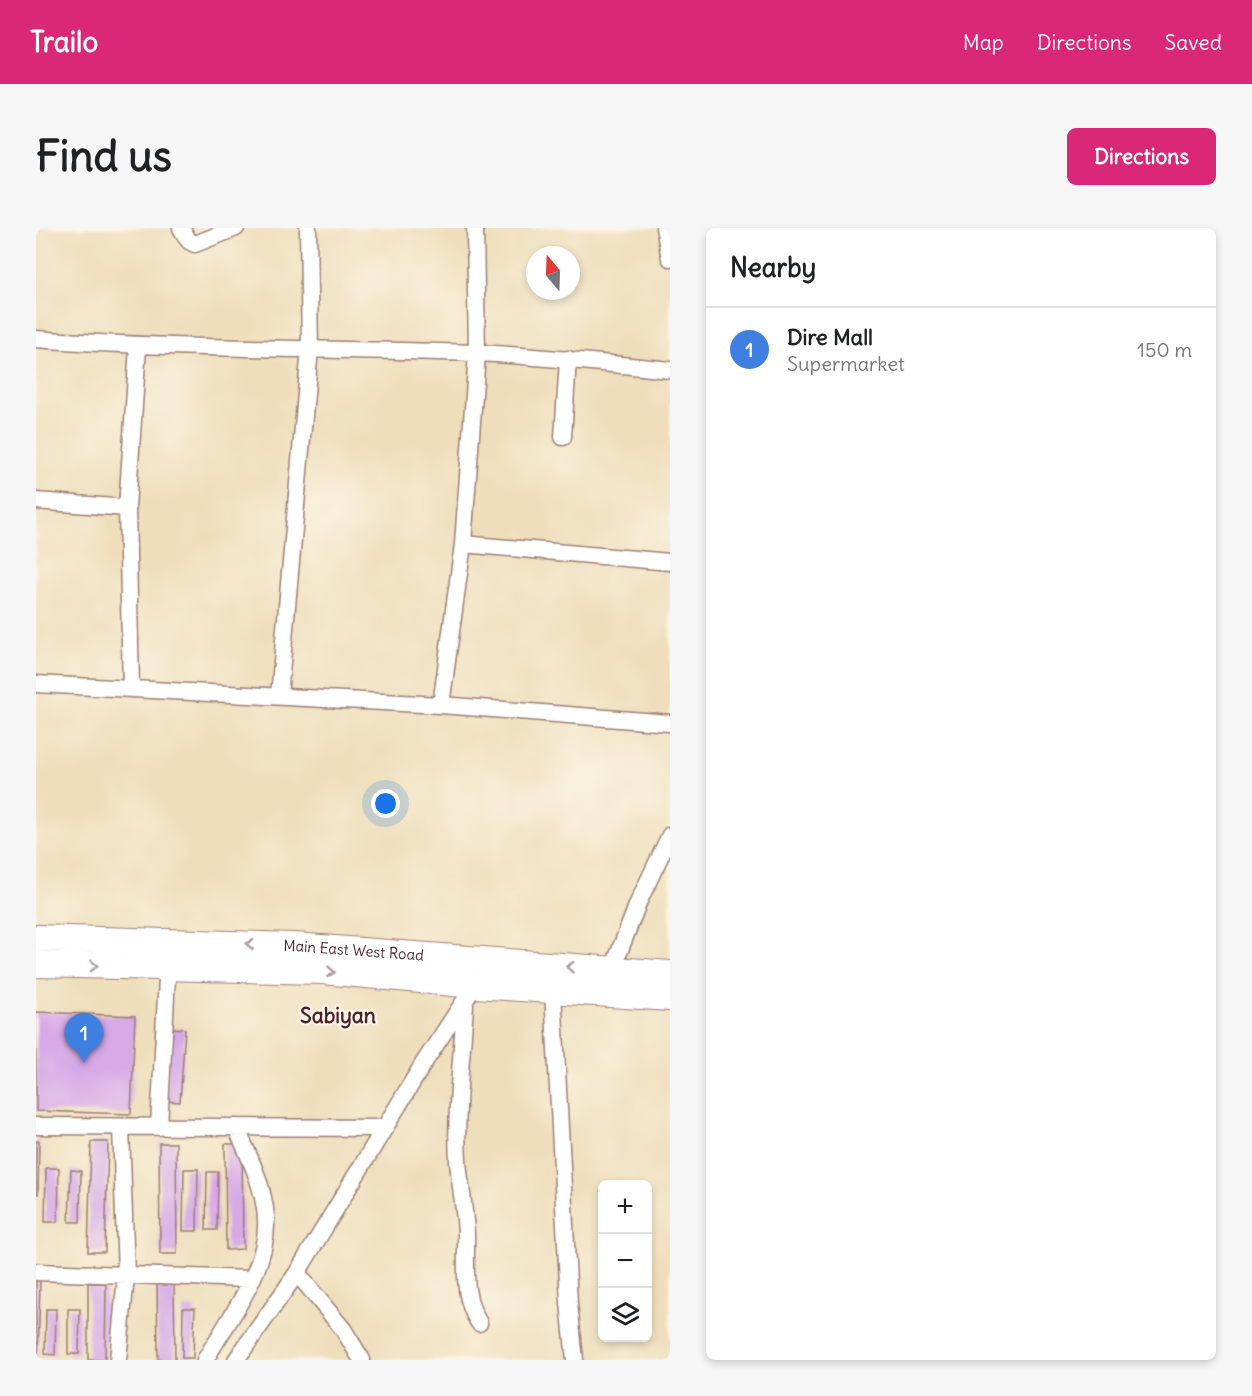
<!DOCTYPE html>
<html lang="en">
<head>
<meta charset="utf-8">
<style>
  :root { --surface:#fff; --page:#f6f6f6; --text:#202124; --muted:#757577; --line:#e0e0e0; --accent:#db2777 }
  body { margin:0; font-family:Delius,sans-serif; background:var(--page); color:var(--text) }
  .controls { position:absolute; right:18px; bottom:18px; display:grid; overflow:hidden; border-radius:9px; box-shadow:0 3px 9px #0003 }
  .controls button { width:54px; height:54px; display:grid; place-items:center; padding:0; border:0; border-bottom:2px solid var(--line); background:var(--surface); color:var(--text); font:30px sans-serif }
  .compass { position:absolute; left:490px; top:18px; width:54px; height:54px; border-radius:50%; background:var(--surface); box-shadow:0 3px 9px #0003; rotate:341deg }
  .you { position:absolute; left:350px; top:576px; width:21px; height:21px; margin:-15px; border:4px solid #fff; border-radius:50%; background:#1a73e8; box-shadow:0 0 0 9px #1a73e833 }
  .badge { display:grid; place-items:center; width:39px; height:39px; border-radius:50%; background:var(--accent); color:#fff; font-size:20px; font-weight:700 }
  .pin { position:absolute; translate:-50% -50px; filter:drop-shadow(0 2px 3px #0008) }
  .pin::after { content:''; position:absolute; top:32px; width:21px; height:18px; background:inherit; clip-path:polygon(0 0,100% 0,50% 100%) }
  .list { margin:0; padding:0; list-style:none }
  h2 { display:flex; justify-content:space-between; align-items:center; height:78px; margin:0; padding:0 24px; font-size:26px }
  h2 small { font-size:20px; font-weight:400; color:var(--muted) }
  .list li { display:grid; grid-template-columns:39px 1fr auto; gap:18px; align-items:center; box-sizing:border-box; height:84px; padding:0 24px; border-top:2px solid var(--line) }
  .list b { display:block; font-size:22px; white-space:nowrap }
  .list p { margin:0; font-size:20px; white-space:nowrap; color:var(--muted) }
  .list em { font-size:20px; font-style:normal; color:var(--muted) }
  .icon { flex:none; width:33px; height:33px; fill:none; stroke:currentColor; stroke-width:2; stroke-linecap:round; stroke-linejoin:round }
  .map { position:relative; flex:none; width:634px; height:1132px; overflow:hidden; border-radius:9px }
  header { display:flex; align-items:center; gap:36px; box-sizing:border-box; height:84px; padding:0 30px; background:var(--accent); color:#fff }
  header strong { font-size:28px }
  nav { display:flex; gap:33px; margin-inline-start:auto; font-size:21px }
  .intro { display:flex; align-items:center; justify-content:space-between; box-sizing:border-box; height:144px; padding:0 36px }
  h1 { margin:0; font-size:42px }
  .button { padding:15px 27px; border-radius:9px; background:var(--accent); color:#fff; font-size:21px; font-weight:700 }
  main { display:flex; gap:36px; padding:0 36px }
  aside { flex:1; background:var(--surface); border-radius:9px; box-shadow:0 3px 9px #0003 }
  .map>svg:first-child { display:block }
  .building { fill:#d7a9e7 }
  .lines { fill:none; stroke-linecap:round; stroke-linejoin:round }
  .minor-casing { stroke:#9c7e73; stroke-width:19 }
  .primary-casing { stroke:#9c7e73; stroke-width:28 }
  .minor { stroke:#fff; stroke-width:16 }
  .primary { stroke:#fff; stroke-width:26 }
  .oneway { stroke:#ae9aa0 }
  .labels { text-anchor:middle; stroke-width:4.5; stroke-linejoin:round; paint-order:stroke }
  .street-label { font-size:15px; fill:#4a1f2b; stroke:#fcf5e5 }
  .district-label { font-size:21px; font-weight:bold; fill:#4a1f2b; stroke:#fcf5e5 }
</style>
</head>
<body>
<header>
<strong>Trailo</strong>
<nav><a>Map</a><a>Directions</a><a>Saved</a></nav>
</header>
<div class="intro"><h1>Find us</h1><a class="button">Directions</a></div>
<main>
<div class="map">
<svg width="634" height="1132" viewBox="0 0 634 1132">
  <rect width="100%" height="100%" fill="#fcf5e5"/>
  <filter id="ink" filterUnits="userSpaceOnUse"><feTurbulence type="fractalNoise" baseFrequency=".0167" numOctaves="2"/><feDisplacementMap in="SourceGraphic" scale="12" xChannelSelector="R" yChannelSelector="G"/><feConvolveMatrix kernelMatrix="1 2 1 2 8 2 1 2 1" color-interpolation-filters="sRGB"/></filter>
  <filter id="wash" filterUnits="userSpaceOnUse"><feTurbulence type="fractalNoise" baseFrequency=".008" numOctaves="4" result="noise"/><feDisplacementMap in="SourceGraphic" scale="24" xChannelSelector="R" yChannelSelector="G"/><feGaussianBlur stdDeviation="1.35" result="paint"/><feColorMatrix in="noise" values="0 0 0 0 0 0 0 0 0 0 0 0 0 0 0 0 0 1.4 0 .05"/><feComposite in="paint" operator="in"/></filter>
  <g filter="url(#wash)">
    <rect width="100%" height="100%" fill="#eedebb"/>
    <g id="blocks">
      <path class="building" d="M0,784L99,788L95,886L0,883Z
        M135,800L149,801L144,874L130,873Z
        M0,913H3L2,966H0Z
        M55,914H72L69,1024H52Z
        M123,915H140L141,1026H124Z
        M189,916H206L207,1021L190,1022Z
        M10,940H23L22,994H9Z
        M148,941H162L161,1003H147Z
        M35,942L45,943L44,994H33Z
        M171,944H182L181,1002H170Z
        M0,1051H4L2,1132H0Z
        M121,1054H138L139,1132H122Z
        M52,1055H70L69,1132H52Z
        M147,1080H159L157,1130H146Z
        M10,1081H20L19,1127L9,1126Z
        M32,1081H44L43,1126H32Z"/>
    </g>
  </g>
  <g filter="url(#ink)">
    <use href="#blocks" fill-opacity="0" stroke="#9c7e73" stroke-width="1.5"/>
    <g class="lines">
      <defs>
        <path id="minor" d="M145,0L153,13L159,16L200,0
          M628,0L634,30
          M0,111C146,122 293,120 440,125C505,128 569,135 634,142
          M527,209L532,131
          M0,273L91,280
          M427,316L634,334
          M0,456L405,477L634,495
          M95,461L91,280L102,119
          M243,468L274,121L272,0
          M405,477L427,316L441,126L439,0
          M574,748L602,675L634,607
          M517,763L533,1075L539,1132
          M429,777C426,829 419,881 422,933C424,957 429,982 430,1006C431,1038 425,1066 443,1095
          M0,898L349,900
          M123,899L132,731
          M0,1044L215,1051
          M261,1045L307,1101L326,1132
          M82,1132L90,1048L85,899
          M169,1132C193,1090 233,1041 230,990C228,958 213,928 200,899
          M200,1132L261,1045L389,833L439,757"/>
        <g id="primary">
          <path id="s1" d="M0,710L258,718L634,746"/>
          <path d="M0,736L287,743L439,757L634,770"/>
        </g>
      </defs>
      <use href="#minor" class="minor-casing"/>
      <use href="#primary" class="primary-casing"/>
      <use href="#minor" class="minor"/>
      <use href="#primary" class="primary"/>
    </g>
    <defs><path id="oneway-chevron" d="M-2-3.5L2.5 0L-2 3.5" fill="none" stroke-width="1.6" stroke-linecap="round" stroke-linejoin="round" transform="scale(1.5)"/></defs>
    <g class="oneway">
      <use href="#oneway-chevron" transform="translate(214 716) rotate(-177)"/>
      <use href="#oneway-chevron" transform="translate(58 738) rotate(2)"/>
      <use href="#oneway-chevron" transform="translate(534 739) rotate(-175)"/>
      <use href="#oneway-chevron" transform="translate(295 744) rotate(4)"/>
    </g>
  </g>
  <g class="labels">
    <g class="street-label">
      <text dy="5" stroke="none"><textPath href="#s1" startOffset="318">Main East West Road</textPath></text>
    </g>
    <g class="district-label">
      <text x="302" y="795">Sabiyan</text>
    </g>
  </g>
</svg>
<div class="controls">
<button>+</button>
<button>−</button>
<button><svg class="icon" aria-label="layers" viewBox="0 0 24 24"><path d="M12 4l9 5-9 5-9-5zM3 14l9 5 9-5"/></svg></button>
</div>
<svg class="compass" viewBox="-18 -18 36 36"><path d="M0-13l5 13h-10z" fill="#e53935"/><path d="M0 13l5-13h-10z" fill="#757577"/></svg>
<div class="you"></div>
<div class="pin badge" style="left:48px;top:835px;background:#3f7fe0">1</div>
</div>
<aside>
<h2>Nearby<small></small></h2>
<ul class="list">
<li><span class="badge" style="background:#3f7fe0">1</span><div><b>Dire Mall</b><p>Supermarket</p></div><em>150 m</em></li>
</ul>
</aside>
</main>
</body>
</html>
